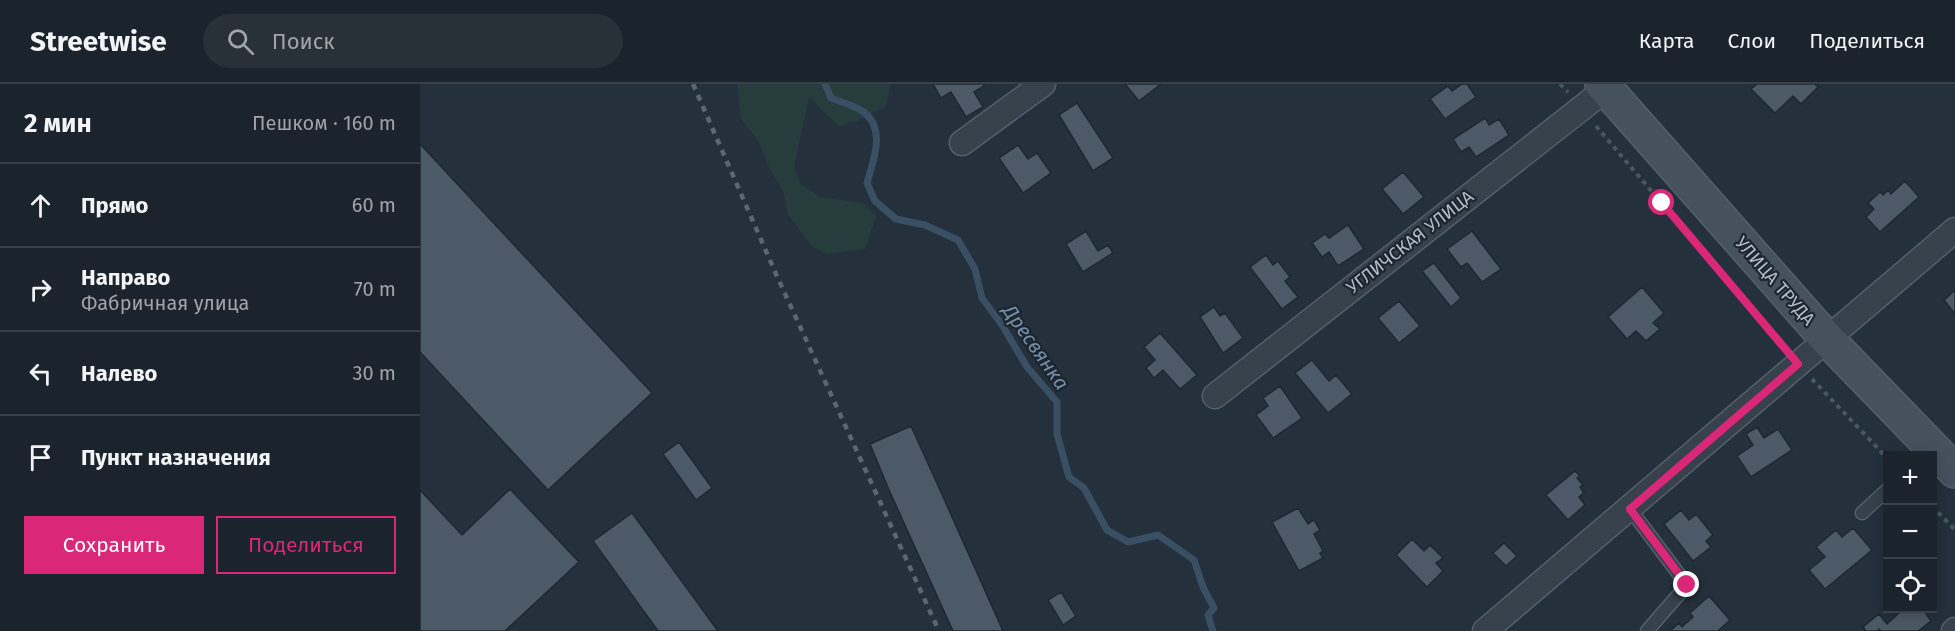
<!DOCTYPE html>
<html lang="ru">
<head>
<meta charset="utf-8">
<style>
  :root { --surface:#1b242c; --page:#283038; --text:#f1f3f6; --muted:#a0a4a9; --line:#394148; --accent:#db2777 }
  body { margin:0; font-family:"Fira Sans",sans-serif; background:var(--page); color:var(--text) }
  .controls { position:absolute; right:18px; bottom:18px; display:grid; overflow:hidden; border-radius:0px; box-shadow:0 3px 15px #0003 }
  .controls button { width:54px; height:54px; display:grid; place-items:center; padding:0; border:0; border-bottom:2px solid var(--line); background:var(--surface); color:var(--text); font:30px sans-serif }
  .stop { position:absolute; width:18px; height:18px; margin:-14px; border:4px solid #db2777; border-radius:50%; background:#fff }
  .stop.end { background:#db2777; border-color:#fff; box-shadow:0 2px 6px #0008 }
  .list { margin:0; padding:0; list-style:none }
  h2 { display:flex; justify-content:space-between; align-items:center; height:78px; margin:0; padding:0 24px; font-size:26px }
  h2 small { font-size:20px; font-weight:400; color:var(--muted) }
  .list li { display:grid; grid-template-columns:39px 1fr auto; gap:18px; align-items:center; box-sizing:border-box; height:84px; padding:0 24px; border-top:2px solid var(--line) }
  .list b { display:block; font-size:22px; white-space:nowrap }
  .list p { margin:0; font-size:20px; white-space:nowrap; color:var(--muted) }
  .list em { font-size:20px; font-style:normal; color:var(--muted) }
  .actions { display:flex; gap:12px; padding:18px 24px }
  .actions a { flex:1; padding:14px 0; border:2px solid var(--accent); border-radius:0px; text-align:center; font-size:21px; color:var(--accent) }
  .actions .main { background:var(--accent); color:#fff }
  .icon { flex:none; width:33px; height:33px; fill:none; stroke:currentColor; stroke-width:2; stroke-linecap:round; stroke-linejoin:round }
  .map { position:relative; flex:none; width:1535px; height:547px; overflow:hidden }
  header { display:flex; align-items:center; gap:36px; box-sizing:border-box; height:84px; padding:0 30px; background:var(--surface); border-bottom:2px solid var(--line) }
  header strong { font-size:28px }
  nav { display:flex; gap:33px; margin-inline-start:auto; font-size:21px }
  .search { width:420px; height:54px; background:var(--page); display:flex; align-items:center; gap:15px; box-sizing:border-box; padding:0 21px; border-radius:33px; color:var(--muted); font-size:22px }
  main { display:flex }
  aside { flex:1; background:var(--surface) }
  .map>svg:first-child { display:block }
  .green { fill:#273d3d }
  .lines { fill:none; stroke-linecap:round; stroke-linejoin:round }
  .stream { stroke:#394f63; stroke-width:7 }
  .building { fill:#4c5a67; stroke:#1f2832; stroke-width:1.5 }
  .lane-casing { stroke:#565f69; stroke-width:15 }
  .street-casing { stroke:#565f69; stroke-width:27 }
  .secondary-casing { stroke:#565f69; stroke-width:36 }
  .path { stroke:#455a5b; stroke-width:4; stroke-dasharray:4.5 4.5; stroke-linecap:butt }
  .lane { stroke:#37414b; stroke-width:12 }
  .street { stroke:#37414b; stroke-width:24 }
  .secondary { stroke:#46515e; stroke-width:33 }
  .rail { stroke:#5a6672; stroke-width:4.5; stroke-dasharray:6 6; stroke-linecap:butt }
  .route { stroke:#db2777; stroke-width:8 }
  .labels { text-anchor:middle; stroke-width:4.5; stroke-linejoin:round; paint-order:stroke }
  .street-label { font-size:18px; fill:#b3bcc7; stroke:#1d2630 }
  .water-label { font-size:20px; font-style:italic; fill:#7490a9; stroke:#1d2630 }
</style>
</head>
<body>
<header>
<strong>Streetwise</strong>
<div class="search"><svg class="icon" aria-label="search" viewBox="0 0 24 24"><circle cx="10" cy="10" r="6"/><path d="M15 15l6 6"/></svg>Поиск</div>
<nav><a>Карта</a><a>Слои</a><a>Поделиться</a></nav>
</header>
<main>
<aside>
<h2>2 мин<small>Пешком · 160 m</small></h2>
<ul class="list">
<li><svg class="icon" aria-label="ahead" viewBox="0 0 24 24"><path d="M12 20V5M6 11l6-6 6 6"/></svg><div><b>Прямо</b></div><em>60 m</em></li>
<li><svg class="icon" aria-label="right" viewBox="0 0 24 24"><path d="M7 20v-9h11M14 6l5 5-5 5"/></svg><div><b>Направо</b><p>Фабричная улица</p></div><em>70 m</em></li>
<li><svg class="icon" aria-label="left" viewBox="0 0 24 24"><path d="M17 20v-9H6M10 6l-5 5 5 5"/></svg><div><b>Налево</b></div><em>30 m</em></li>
<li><svg class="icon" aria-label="arrive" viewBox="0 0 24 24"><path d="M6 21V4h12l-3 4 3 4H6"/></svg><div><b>Пункт назначения</b></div></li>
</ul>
<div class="actions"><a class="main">Сохранить</a><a>Поделиться</a></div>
</aside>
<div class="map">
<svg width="1535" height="547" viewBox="0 0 1535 547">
  <rect width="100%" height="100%" fill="#24303b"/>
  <path class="green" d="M317,0H471L466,22L437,37L419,42L389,13L374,83L381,100L400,113L443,119L456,132L445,165L407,170L391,162L368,130L363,107L348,82L339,58L321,35Z"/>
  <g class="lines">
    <path class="stream" d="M405,0L411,14C421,18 437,22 445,29C466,47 453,77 447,99L455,117L476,135L505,141L538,156L555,185L562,214L582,241L607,283L637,318V350L649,393L664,404L687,446L708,458L738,451L774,476L783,503L794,524L788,531L793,547"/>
  </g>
  <path class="building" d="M513,0H563L564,2L554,8L563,23L546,33L531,8L521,14Z
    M705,0H741L719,17Z
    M1042,0H1047L1056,13L1025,35L1010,15L1028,2L1032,7Z
    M1337,0H1395L1398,3L1381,20L1373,12L1355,29L1331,5Z
    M657,19L693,74L673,87L639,31Z
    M1065,34L1069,41L1079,35L1089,51L1056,73L1049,63L1041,68L1033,55Z
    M0,60L232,309L128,406L0,268Z
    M598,61L608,75L617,69L631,89L603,109L579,74Z
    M983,88L1004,113L983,130L962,105Z
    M1485,97L1499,113L1460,148L1446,133L1454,125L1448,119L1460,108L1463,111L1468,106L1471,110Z
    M928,141L944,165L918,182L909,168L902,173L892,159L905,150L909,154Z
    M666,147L678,167L688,161L693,169L663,188L646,160Z
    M1052,147L1081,185L1062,198L1047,179L1041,183L1027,165Z
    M846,171L853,181L858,177L870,193L865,197L878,213L862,225L830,183Z
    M1014,179L1041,214L1031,223L1002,187Z
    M1222,203L1244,229L1233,239L1240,245L1226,257L1216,247L1207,255L1188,233Z
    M1535,206V230L1524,216Z
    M979,217L1000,242L979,259L958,234Z
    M794,223L800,232L805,229L823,254L803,269L780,233Z
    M740,249L777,291L760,305L743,286L734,294L726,284L735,276L724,263Z
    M892,276L909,297L916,291L932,310L908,329L875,289Z
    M860,302L882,334L853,354L836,331L848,322L843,314Z
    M491,342L520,406L583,547H533L469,406L450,360Z
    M1337,343L1344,354L1358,345L1372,366L1331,393L1317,372L1333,361L1326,350Z
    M259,358L292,404L276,416L243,370Z
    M1155,387L1160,392L1157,394L1163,401L1160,403L1164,409L1159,413L1165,421L1148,436L1126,411Z
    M90,405L159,478L85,547H0V406L42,451Z
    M878,424L888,440L894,436L900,446L894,450L903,467L900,469L903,474L879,487L852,438Z
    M1261,426L1269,436L1276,430L1293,451L1286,457L1291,463L1273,477L1244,440Z
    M212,429L298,547H238L173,457Z
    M1433,444L1452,466L1405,505L1389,486L1405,473L1396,463L1416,446L1422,453Z
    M992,455L1004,467L1010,461L1023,474L1016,479L1023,487L1007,503L976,471Z
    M1084,459L1097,472L1086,482L1073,469Z
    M641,508L656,532L643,541L628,516Z
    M1289,512L1310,536L1298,547H1250L1259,539L1262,543L1273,533L1270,529Z
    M1478,524H1502L1511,537L1498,547H1461L1459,545L1457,547H1446L1443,543L1459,530L1467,540L1480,528Z"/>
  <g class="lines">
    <defs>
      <path id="lane" d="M1210,425L1267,501L1227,547
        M1442,429L1468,405"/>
      <path id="street" d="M542,59L623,0
        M795,312L1186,5
        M1065,547L1535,146
        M1534,547L1535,546"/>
      <path id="secondary" d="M1182,0L1407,255L1535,387"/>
    </defs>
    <use href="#lane" class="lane-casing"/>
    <use href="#street" class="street-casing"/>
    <use href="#secondary" class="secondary-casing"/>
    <path class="path" d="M1140,0L1148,8
      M1176,42L1363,262
      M1392,295L1468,375
      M1512,422L1535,446"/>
    <use href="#lane" class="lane"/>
    <use href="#street" class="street"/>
    <use href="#secondary" class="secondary"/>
    <path class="rail" d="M273,0L356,190L519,547"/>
  </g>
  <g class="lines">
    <path class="route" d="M1242,119L1378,280L1210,425L1267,501"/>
  </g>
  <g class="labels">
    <g class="street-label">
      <text transform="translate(990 158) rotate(-38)" y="6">УГЛИЧСКАЯ УЛИЦА</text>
      <text transform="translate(1355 197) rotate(49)" y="6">УЛИЦА ТРУДА</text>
    </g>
    <g class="water-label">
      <text transform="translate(616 263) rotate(55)" y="7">Дресвянка</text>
    </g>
  </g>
</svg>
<div class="controls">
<button>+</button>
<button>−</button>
<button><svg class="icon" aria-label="locate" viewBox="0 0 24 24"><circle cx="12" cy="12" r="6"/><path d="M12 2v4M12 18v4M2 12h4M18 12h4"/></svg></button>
</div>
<div class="stop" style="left:1242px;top:119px"></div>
<div class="stop end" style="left:1267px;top:501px"></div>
</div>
</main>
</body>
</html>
